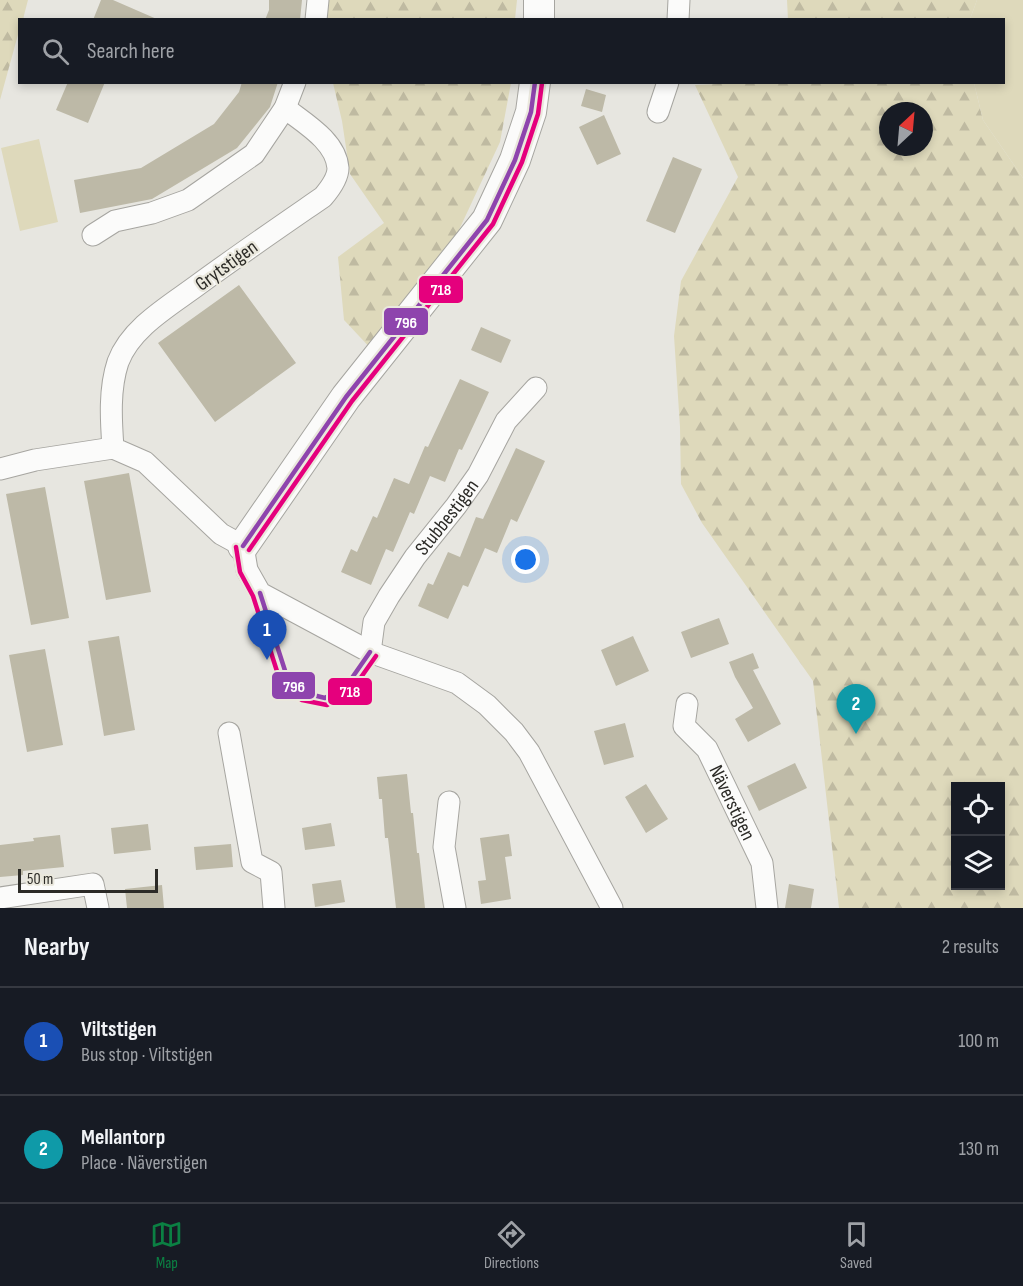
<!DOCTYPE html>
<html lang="en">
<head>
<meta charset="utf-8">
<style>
  :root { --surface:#171b24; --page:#242831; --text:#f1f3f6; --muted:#9ea1a6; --line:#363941; --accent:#0b8043 }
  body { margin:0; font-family:"Sofia Sans Condensed",sans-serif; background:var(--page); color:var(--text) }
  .controls { position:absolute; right:18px; bottom:18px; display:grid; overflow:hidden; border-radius:0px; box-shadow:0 3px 9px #0003 }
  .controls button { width:54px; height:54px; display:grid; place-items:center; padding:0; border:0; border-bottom:2px solid var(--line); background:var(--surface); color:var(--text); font:30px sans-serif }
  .compass { position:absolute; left:879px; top:102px; width:54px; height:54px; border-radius:50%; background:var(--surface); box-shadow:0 3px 9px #0003; rotate:26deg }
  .scale { position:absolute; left:18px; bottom:15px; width:140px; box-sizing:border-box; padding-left:6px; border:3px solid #2c2b27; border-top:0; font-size:16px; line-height:21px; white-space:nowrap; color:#2c2b27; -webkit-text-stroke:4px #eae8dd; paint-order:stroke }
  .you { position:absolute; left:526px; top:560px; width:21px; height:21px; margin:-15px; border:4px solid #fff; border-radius:50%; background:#1a73e8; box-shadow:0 0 0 9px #1a73e833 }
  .badge { display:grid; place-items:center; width:39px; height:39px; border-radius:50%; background:var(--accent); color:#fff; font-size:20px; font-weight:700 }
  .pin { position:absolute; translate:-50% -50px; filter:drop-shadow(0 2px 3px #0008) }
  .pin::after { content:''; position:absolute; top:32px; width:21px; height:18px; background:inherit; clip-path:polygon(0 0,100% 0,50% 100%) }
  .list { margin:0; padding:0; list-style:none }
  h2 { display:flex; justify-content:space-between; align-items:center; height:78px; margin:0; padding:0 24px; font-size:26px }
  h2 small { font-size:20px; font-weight:400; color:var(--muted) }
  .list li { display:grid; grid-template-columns:39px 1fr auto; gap:18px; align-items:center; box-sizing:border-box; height:108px; padding:0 24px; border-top:2px solid var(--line) }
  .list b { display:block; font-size:22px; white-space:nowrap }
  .list p { margin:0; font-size:20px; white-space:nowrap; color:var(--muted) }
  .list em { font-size:20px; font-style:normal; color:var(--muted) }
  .icon { flex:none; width:33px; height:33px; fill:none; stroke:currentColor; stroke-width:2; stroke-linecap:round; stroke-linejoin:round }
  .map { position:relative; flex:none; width:1023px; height:908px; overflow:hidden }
  .search { position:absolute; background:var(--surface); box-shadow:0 3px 9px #0003; left:18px; right:18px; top:18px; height:66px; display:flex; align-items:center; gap:15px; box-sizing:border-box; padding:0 21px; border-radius:0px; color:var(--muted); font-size:22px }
  .sheet { height:294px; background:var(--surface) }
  nav { display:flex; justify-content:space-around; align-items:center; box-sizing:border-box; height:84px; border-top:2px solid var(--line); background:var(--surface); font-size:16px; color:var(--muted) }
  nav a { display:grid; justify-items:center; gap:3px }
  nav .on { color:var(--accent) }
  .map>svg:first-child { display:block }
  .forest { fill:url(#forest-firs); fill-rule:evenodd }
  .garden { fill:#ded9bb }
  .building { fill:#bdb9a7 }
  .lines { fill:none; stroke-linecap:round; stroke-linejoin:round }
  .street-casing { stroke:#a6a5a0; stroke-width:23 }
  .secondary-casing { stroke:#a6a5a0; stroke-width:32 }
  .street { stroke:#fbfbfa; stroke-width:21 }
  .secondary { stroke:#fbfbfa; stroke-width:30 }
  .bus-1-casing { stroke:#eae8dd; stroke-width:9 }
  .bus-2-casing { stroke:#eae8dd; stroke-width:9 }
  .bus-1 { stroke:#8e44ad; stroke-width:4.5 }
  .bus-2 { stroke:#e5007d; stroke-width:4.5 }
  .labels { text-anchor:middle; stroke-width:4.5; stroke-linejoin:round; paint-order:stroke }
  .street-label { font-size:20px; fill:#2c2b27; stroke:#eae8dd }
  .line-badge { stroke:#eae8dd; stroke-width:2 }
  .badge-label { font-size:16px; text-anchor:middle; font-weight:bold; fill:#fff }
</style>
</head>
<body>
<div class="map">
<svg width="1023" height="908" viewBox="0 0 1023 908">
  <defs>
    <pattern id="forest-firs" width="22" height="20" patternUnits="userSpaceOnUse" patternTransform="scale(1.5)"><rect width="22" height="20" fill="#ded9bb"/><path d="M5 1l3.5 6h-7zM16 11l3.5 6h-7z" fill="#bfbaa1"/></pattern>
  </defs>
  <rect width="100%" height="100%" fill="#e7e6e0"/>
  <path class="forest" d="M0,0H28L23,19L20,20L19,31L0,100Z
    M328,0H517L515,19L325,20Z
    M787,0H977L970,19L788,20Z
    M766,82L974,83L983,120L1023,178V908H839L813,681L702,523L681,484L680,427L674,336L681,281L738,177L695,85ZM888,111H924V147H888ZM956,786H1000V886H956Z
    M333,83H511L500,142L451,247L374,352L344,320L338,257L384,223L350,174L342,121Z"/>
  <path class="garden" d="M977,0H1023V178L983,120L974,83L1004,82V20L970,19Z
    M39,139L58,222L20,231L1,148Z"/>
  <path class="building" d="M101,0H113L159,20H93Z
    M269,0H302L300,20H265L269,10Z
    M68,82H105L88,123L56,110Z
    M242,82H278L270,107L237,148L152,199L80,213L74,180L141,168L214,124L239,92Z
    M586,89L606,95L602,112L581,106Z
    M604,115L621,154L597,165L579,127Z
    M673,157L702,169L675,233L646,221Z
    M239,285L296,363L215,422L158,343Z
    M481,327L511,340L501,363L471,350Z
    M460,379L489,392L462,450L459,449L445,482L430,476L414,514L410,512L393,552L386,549L371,585L341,572L351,549L357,552L373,516L377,518L394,478L409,484L425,446L428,447Z
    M516,448L545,461L517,522L511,519L497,553L485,548L468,587L463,585L448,619L418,606L428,583L433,585L448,552L460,557L476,517L483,519Z
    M129,473L151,592L106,600L84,481Z
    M45,487L69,618L31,625L6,494Z
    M719,618L729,644L691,658L681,632Z
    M119,636L135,730L104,736L88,641Z
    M633,636L649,671L616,686L601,650Z
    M45,649L63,745L27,752L9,655Z
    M753,653L759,668L753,670L781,724L748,742L735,719L753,708L735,677L729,662Z
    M625,723L634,757L604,765L594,731Z
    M795,763L807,788L759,811L747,786Z
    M407,774L411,813H413L417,853H419L425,908H396L388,838H385L382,799H379L377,777Z
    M646,784L668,819L646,833L625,797Z
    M331,823L335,846L305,850L302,828Z
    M148,824L151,850L114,854L111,828Z
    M509,834L512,856L505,857L511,899L481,904L478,881L486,880L480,838Z
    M60,835L64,867L23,871V875L0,877V845L34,841L33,838Z
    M231,844L233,867L196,870L194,847Z
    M341,880L345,902L315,907L312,884Z
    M789,884L814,889L811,908H785Z
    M162,885L164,908H127L125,889Z"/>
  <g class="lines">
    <defs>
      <g id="street">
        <path d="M316,20L318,0"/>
        <path d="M678,20L679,0"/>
        <path d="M285,108C304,123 336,141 338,168C338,178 329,190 323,197C281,226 240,254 199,284C171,305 131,327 118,362C109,389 111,420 113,448L145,462L221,534L243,546L247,570L260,593L370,652L457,683L487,705L514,732L529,752L612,908"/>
        <path d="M658,112L668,82"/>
        <path d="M93,235L115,221L152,213L188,200L254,154L285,108L295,82"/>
        <path d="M0,469L35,460L113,448"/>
        <path id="s1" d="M370,652L374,622L389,596L415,557L456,506L478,475L506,421L536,388"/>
        <path id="s2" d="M687,704L684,726L707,749L762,863L767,908"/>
        <path d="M229,733L252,862L271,872L274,908"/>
        <path d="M449,802L444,847L455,908"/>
        <path d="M0,898L93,884L98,908"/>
      </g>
      <path id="secondary" d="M539,20V0
        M243,546L346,397L487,220L515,160L531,112L535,82"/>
    </defs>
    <use href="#street" class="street-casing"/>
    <use href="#secondary" class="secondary-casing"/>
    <use href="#street" class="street"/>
    <use href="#secondary" class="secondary"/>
    <defs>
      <path id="bus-1" d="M243,546L346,397L487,220L515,160L531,112L535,82
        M260,593L289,683L305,693L325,698L347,685L370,652"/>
      <path id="bus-2" d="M236,547L240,572L253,596L282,687L302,700L327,705L352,690L376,656
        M249,550L352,401L493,224L522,162L538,114L542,83"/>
    </defs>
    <use href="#bus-1" class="bus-1-casing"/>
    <use href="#bus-2" class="bus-2-casing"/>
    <use href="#bus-1" class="bus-1"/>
    <use href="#bus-2" class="bus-2"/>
  </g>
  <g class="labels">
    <g class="street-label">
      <text transform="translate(226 265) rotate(-36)" y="7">Grytstigen</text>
      <text dy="7" stroke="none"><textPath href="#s1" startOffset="158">Stubbestigen</textPath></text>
      <text dy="7" stroke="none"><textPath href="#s2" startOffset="114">Näverstigen</textPath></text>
    </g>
  </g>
  <g class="line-badge">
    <rect x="418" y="275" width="46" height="29" rx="6" fill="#e5007d"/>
    <rect x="383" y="307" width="46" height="29" rx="6" fill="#8e44ad"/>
    <rect x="271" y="671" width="45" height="29" rx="6" fill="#8e44ad"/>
    <rect x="327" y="677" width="46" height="29" rx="6" fill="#e5007d"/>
  </g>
  <g class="badge-label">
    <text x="441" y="295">718</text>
    <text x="406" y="328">796</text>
    <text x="294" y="692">796</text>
    <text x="350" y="697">718</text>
  </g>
</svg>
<div class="controls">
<button><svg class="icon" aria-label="locate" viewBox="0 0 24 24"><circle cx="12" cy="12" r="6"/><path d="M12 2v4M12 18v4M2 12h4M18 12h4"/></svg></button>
<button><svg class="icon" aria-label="layers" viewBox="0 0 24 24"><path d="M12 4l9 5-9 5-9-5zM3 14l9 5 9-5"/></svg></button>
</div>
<svg class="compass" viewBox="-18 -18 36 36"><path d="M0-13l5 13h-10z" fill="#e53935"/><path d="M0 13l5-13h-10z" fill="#9ea1a6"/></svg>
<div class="scale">50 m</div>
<div class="you"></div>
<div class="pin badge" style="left:267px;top:660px;background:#1a4fb4">1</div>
<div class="pin badge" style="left:856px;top:734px;background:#0f9aa8">2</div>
<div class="search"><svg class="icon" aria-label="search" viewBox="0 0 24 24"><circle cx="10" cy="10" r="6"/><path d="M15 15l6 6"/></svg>Search here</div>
</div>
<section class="sheet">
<h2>Nearby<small>2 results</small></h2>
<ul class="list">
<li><span class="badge" style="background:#1a4fb4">1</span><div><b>Viltstigen</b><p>Bus stop · Viltstigen</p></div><em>100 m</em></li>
<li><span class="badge" style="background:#0f9aa8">2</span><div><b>Mellantorp</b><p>Place · Näverstigen</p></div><em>130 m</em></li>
</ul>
</section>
<nav>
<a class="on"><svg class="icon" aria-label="map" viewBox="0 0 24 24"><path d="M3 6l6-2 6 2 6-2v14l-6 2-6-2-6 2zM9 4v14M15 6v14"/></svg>Map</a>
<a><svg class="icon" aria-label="directions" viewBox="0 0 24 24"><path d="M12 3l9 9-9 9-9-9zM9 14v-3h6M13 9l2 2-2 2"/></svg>Directions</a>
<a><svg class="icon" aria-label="saved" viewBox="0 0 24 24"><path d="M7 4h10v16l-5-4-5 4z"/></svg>Saved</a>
</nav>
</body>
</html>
